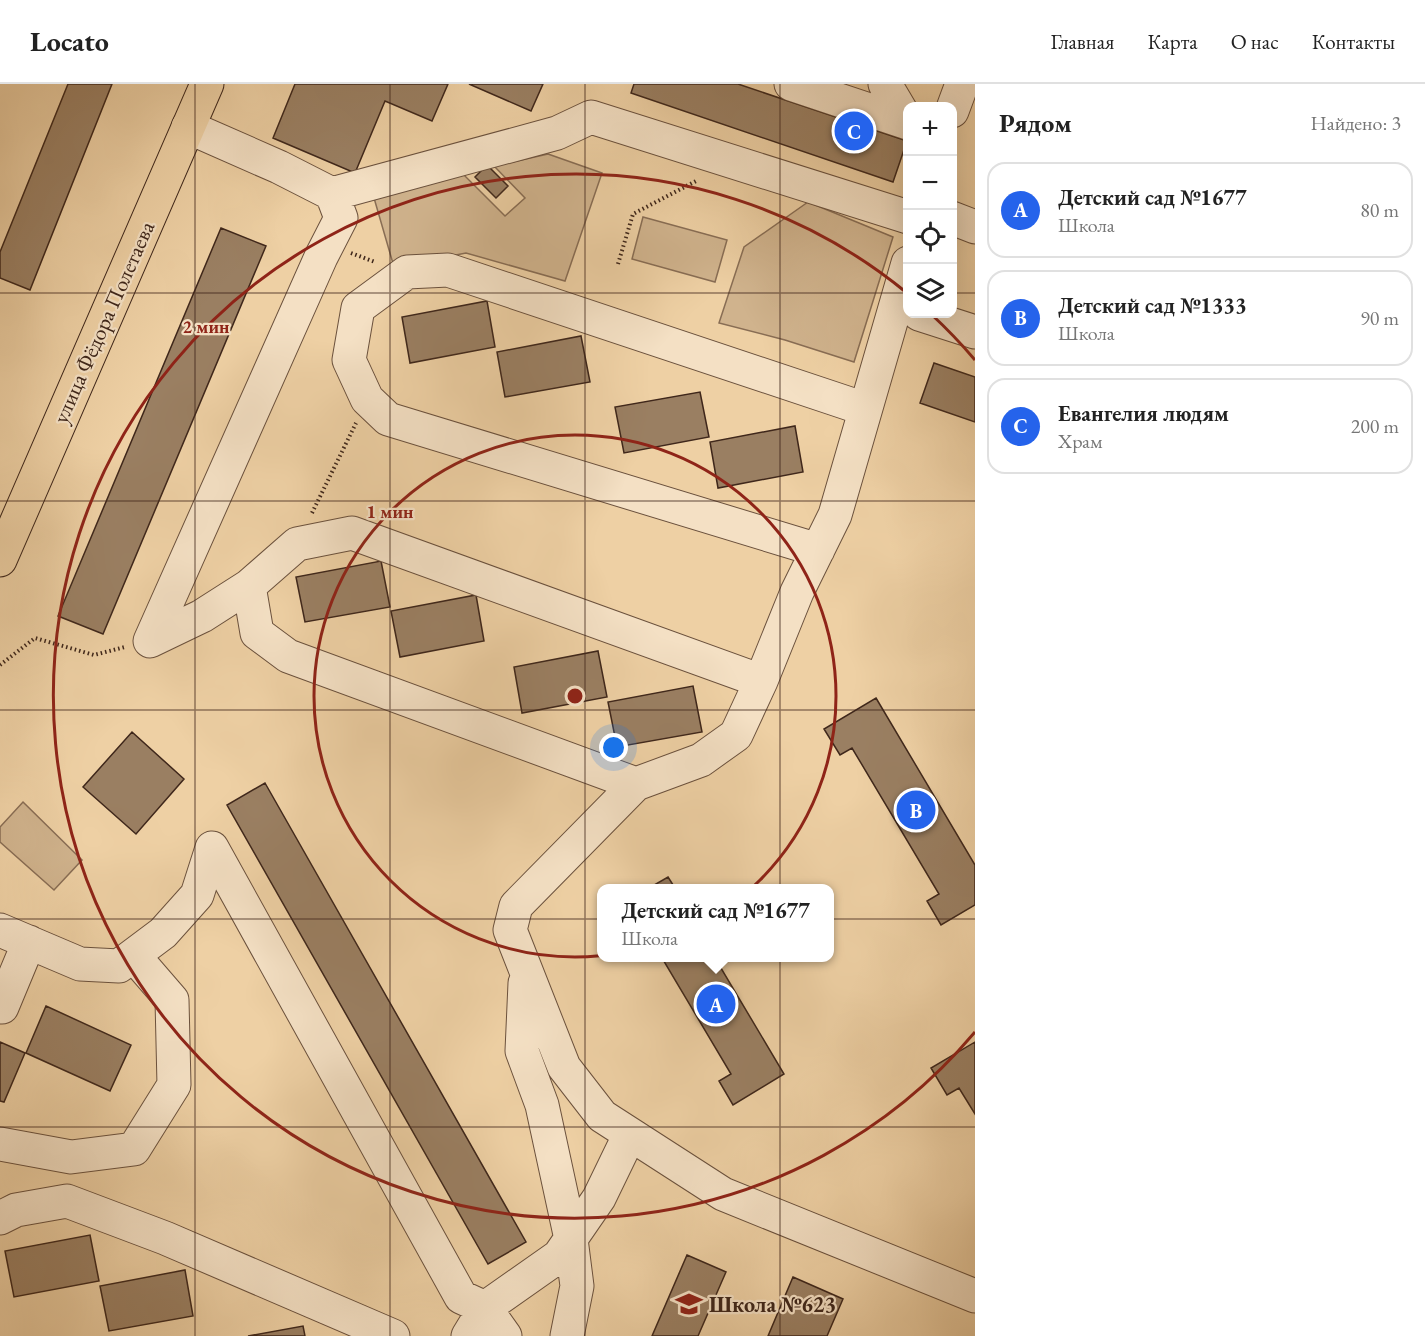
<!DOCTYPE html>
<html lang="ru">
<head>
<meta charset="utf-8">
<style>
  :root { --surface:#fff; --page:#f2f2f2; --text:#222; --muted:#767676; --line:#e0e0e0; --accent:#2563eb }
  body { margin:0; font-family:"EB Garamond",serif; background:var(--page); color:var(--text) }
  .controls { position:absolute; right:18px; top:18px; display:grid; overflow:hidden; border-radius:12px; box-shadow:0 6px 24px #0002 }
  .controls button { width:54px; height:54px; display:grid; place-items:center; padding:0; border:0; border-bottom:2px solid var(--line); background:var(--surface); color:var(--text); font:30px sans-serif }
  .you { position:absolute; left:614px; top:664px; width:21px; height:21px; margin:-15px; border:4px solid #fff; border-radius:50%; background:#1a73e8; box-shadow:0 0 0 9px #1a73e833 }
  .badge { display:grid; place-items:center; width:39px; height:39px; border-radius:50%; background:var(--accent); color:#fff; font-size:20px; font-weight:700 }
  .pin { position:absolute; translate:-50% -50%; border:3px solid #fff; box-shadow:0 2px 6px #0006 }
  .popup { position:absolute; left:597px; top:800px; width:237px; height:78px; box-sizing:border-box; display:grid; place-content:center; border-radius:12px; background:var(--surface); filter:drop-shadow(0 2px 4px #0005); font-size:20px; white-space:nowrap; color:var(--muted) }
  .popup b { font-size:22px; color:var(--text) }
  .popup::after { content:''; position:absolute; left:50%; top:100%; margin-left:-12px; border:12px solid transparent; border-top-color:var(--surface) }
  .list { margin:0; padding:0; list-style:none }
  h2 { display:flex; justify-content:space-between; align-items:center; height:78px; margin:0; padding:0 24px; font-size:26px }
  h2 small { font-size:20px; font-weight:400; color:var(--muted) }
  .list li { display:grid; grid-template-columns:39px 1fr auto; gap:18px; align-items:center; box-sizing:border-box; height:96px; margin:0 12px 12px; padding:0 12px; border:2px solid var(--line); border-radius:18px }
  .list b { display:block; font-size:22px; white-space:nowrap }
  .list p { margin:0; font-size:20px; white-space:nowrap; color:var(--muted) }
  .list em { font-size:20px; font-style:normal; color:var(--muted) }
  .icon { flex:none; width:33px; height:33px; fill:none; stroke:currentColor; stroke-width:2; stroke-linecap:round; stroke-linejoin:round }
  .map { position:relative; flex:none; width:975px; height:1252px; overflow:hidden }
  header { display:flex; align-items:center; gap:36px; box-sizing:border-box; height:84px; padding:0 30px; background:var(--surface); border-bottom:2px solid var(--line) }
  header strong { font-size:28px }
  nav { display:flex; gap:33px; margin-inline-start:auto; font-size:21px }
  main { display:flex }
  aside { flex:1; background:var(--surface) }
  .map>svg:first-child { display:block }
  .green { fill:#d0b38d; stroke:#886d54; stroke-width:1.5 }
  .building { fill:#9a7f62; stroke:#3f271b; stroke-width:1.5 }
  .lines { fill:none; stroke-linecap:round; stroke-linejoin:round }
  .minor-casing { stroke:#6b513d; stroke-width:35 }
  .major-casing { stroke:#3f271b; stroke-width:35 }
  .path { stroke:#3f271b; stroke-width:4; stroke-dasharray:1.5 3; stroke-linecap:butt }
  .minor { stroke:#f4e0c4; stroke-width:33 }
  .major { stroke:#eed0a4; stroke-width:33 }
  .grid { fill:none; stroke:#3f271b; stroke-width:1.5; stroke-opacity:0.55 }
  .ring { fill:none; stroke:#8f2418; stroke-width:3 }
  .labels { text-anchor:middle; stroke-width:4.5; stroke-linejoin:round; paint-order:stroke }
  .street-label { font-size:22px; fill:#3f271b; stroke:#f4e0c4 }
  .poi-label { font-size:22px; font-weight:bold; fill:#3f271b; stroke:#f4e0c4; text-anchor:start }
  .centre { fill:#8f2418; stroke:#f4e0c4; stroke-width:3 }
  .ring-label { font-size:18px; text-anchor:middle; font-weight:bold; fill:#8f2418; stroke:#f4e0c4; stroke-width:4.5; stroke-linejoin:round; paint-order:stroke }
</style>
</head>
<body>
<header>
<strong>Locato</strong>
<nav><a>Главная</a><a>Карта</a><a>О нас</a><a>Контакты</a></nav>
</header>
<main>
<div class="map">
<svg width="975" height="1252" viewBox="0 0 975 1252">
  <rect width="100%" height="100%" fill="#eed0a4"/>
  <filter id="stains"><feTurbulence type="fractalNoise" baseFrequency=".00333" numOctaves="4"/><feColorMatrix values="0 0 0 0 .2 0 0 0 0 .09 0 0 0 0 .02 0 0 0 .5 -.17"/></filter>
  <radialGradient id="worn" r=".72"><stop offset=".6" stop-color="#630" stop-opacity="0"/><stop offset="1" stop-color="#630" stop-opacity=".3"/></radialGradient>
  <path class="green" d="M548,70L602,89L565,197L466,169L394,183L372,107L461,88L505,132L525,114L494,82Z
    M808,118L893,153L854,278L785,256L719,239L744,163Z
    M643,133L727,156L715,198L632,175Z
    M23,718L82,776L54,806L0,758V743Z"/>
  <path class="building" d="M68,0H112L30,206L0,194V168Z
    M295,0H448L432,37L385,17L355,89L273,54Z
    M469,0H543L531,27Z
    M634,0H738L907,57L893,98L631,9Z
    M487,81L508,102L496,114L475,93Z
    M221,144L266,162L103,550L58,532Z
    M487,217L495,263L410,279L402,233Z
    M581,252L590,298L505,313L497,268Z
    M934,279L975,293V338L920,319Z
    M700,308L709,353L624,369L615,323Z
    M795,342L803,388L718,404L710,358Z
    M381,477L390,523L305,538L296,493Z
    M476,511L484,557L400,573L391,527Z
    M598,567L607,613L522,629L514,583Z
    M693,602L702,648L617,663L608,618Z
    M876,614L975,781V821L941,841L927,817L939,810L852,664L840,671L824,645Z
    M132,648L184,695L136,750L83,703Z
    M265,699L526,1158L488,1180L227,721Z
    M668,793L675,804H649Z
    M662,874H715L784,990L733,1021L719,997L731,990Z
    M46,922L131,961L110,1007L26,969Z
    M0,958L25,969L4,1018L0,1017Z
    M975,958V1030L959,1004L947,1011L931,984Z
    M90,1151L99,1197L14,1213L5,1167Z
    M687,1171L726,1188L698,1252H652Z
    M185,1186L193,1232L109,1247L100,1202Z
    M793,1193L843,1215L827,1252H768Z
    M303,1242L305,1252H248Z"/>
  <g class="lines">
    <defs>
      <path id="minor" d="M791,0L908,39
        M885,0L908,39
        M952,27L962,0
        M188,43L279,83L332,110L341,134L321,173L150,557L202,532L249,502
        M332,110L557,49L591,33L908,133
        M952,134L975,143
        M908,179L835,431L797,508L761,597L736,651L701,676L636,700L516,822L510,846L564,983L602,1032L723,1110L975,1212
        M919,230L975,248
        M818,466L388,335L367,315L349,276L358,224L407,188L448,186L865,325
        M636,700L288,572L257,549L249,502L297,460L352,449L761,597
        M0,846L80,880L119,882L163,849L197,811L212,764L461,1213L485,1224L505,1252
        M525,899L522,967L542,1021L571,1155L577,1202L567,1252
        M2,923L29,858
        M0,1060L71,1073L134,1065L174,1001L172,916L134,872
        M0,1134L16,1126L67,1117L165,1154L393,1252
        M468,1252L485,1224L559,1172L599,1114L630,1050"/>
      <path id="major" d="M0,476L207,0"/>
    </defs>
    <use href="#minor" class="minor-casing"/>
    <use href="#major" class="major-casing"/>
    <path class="path" d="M351,169L375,178
      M618,180L633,130L698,96
      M312,429L356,339
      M0,581L35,554L94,571L125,563"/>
    <use href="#minor" class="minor"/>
    <use href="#major" class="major"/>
  </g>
  <path class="grid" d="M195,0V1252M390,0V1252M585,0V1252M780,0V1252M0,209H908M952,209H975M0,417H975M0,626H975M0,835H975M0,1043H975"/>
  <g class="ring">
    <circle cx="575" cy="612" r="261"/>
    <path d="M975 948A522 522 0 1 1 907 209M931 230A522 522 0 0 1 975 276"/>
  </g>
  <defs>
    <symbol id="school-bare" viewBox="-9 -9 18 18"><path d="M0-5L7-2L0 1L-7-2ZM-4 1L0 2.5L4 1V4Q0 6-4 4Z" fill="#8f2418" stroke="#f4e0c4" stroke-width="2.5" paint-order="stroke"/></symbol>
  </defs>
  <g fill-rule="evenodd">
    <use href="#school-bare" x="670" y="1201" width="38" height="38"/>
  </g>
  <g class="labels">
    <g class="street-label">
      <text transform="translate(103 238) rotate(-66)" y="8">улица Фёдора Полетаева</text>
    </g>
    <g class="poi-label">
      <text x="709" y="1228">Школа №623</text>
    </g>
  </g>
  <circle cx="575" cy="612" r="9" class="centre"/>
  <g class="ring-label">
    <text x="206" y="249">2 мин</text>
    <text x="390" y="434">1 мин</text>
  </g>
  <rect width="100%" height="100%" filter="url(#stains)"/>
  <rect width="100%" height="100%" fill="url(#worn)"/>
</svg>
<div class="controls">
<button>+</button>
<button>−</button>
<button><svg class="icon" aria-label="locate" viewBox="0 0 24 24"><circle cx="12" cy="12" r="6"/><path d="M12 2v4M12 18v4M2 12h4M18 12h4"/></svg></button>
<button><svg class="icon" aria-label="layers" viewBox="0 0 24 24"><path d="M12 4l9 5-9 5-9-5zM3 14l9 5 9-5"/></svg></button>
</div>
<div class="you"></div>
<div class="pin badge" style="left:716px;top:920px">A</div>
<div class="popup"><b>Детский сад №1677</b>Школа</div>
<div class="pin badge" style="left:916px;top:726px">B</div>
<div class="pin badge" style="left:854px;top:47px">C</div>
</div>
<aside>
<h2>Рядом<small>Найдено: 3</small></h2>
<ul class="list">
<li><span class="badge">A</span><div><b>Детский сад №1677</b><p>Школа</p></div><em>80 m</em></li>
<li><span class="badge">B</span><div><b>Детский сад №1333</b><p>Школа</p></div><em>90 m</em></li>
<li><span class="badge">C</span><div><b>Евангелия людям</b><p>Храм</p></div><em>200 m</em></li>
</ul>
</aside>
</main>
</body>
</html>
